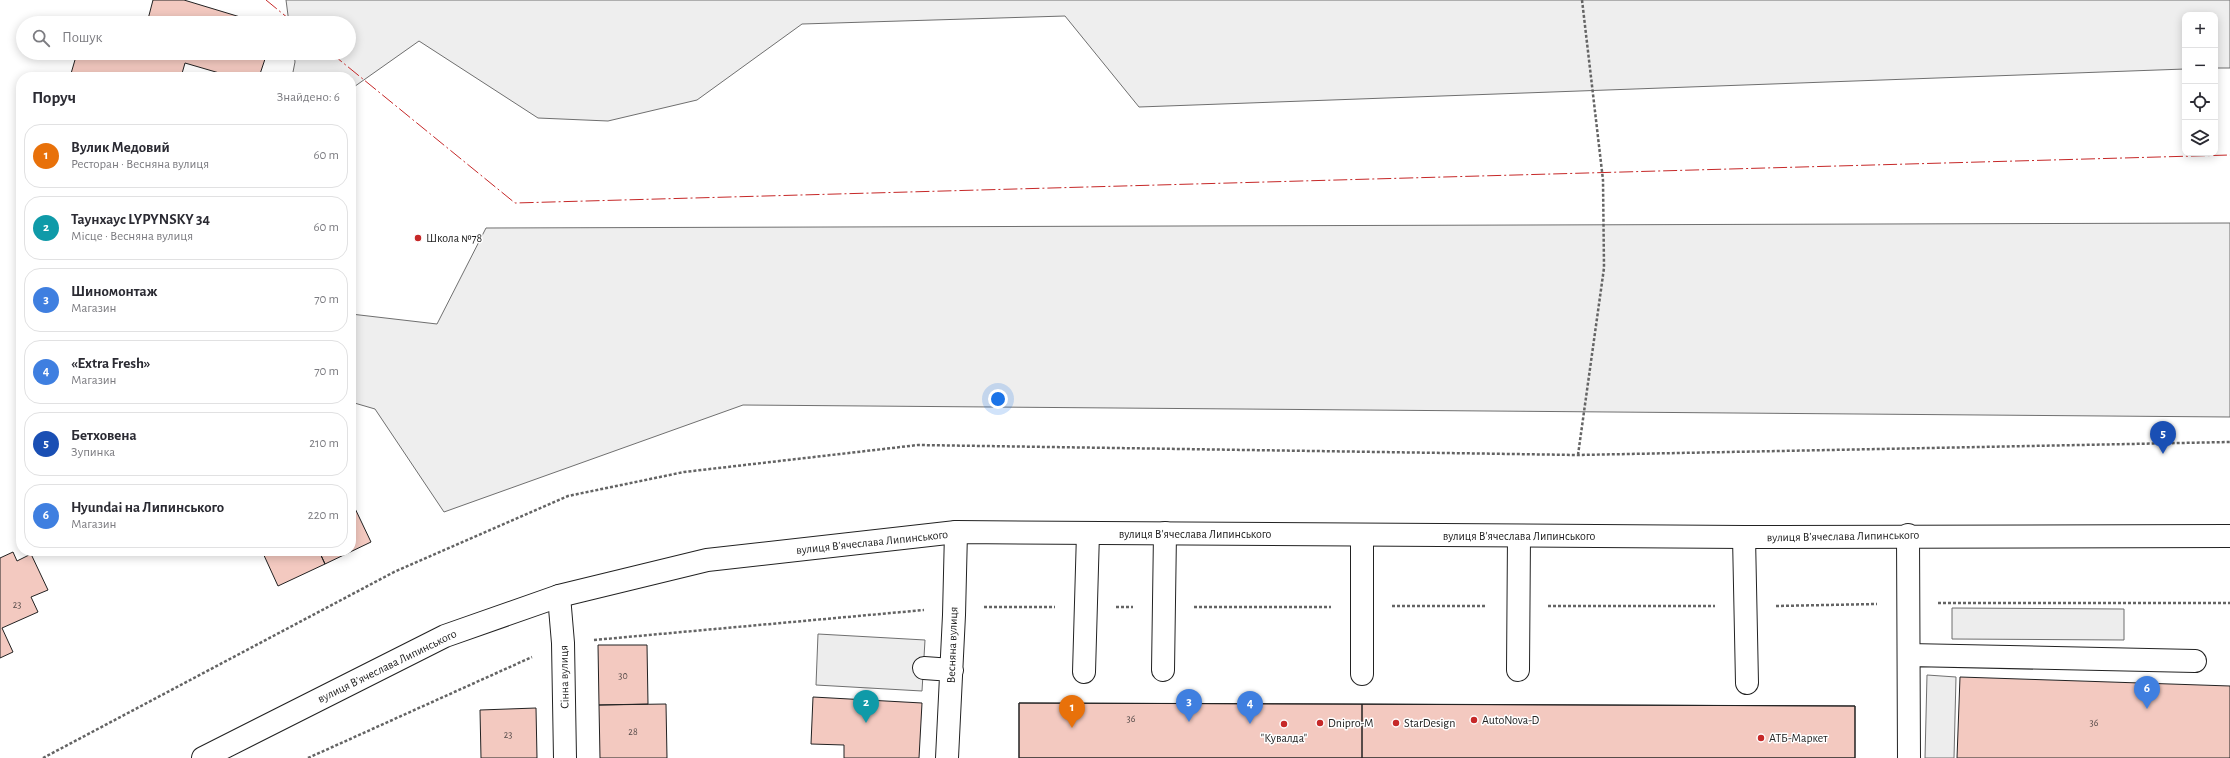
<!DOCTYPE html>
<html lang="uk">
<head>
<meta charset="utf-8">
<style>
  :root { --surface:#fff; --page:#f7f7f7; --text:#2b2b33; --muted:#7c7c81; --line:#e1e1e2; --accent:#1a73e8 }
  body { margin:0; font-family:"Alegreya Sans",sans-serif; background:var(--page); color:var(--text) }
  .controls { position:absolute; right:12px; top:12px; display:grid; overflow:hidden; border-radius:8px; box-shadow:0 2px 10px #0003 }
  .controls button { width:36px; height:36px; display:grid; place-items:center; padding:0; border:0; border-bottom:1px solid var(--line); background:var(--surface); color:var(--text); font:20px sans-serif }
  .you { position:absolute; left:998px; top:399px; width:14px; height:14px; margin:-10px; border:3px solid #fff; border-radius:50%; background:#1a73e8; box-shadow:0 0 0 6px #1a73e833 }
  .badge { display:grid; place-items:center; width:26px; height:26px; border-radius:50%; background:var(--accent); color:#fff; font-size:13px; font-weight:700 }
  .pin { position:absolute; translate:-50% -33px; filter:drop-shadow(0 1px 2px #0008) }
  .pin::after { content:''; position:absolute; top:21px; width:14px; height:12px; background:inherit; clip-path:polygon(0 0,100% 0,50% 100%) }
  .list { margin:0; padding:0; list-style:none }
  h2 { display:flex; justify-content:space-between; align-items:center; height:52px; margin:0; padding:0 16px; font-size:17px }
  h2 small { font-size:13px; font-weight:400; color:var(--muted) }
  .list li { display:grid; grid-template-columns:26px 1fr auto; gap:12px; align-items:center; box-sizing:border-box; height:64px; margin:0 8px 8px; padding:0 8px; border:1px solid var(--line); border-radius:16px }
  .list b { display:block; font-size:15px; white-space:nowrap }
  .list p { margin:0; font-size:13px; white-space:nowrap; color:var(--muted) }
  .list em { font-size:13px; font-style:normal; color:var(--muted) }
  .icon { flex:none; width:22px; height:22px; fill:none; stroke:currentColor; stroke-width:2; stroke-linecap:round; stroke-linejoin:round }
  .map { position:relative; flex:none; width:2230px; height:758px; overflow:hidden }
  .search { position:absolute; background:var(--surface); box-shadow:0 2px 10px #0003; left:16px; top:16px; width:340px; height:44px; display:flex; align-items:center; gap:10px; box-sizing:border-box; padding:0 14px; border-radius:22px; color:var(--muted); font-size:15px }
  .panel { position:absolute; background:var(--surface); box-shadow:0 2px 10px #0003; left:16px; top:72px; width:340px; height:484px; border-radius:16px }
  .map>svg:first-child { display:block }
  .green { fill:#eee; stroke:#6f6f6f }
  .parking { fill:#ededed; stroke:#6f6f6f }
  .building { fill:#f3c9c0; stroke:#222 }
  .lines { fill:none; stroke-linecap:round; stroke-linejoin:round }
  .minor-casing { stroke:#222; stroke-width:24 }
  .major-casing { stroke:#222; stroke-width:24 }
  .path { stroke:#646464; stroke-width:2.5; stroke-dasharray:3 2; stroke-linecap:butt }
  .minor { stroke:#fff; stroke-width:22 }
  .major { stroke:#fff; stroke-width:22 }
  .power { stroke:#c62828; stroke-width:1; stroke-dasharray:14 3 2 3; stroke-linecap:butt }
  .poi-dot { fill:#c62828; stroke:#fff; stroke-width:1.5 }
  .labels { text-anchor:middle; stroke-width:3; stroke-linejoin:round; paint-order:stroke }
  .number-label { font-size:10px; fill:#564c4a }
  .poi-label { font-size:12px; fill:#222; stroke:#fff; text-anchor:start }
  .street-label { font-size:12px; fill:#222; stroke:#fff }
</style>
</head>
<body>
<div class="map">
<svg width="2230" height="758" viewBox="0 0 2230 758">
  <rect width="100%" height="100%" fill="#fff"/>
  <path class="green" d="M286,0H2230V68H2215V15H2185V69L1139,107L1065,16L802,24L697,100L608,121L538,118L419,41L351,89V77H292L295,62L294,53H349V23H289Z
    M2230,223V417L743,405L444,512L375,409L351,402V314L437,324L486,228Z"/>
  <path class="parking" d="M1952,608L2124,609V640L1952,639Z
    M818,634L925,640L922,691L816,685Z
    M1927,675L1956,677L1954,758H1925Z"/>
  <path class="building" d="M153,0H184L260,23H147Z
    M77,53H267L259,77H233L185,63L181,77H70Z
    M351,500L371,542L325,564L319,551H351Z
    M262,551H319L325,564L278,586Z
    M13,552L17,561L31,554L48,590L31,597L38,612L2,628L13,652L0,658V558Z
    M598,645H647L648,704L599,705Z
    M1960,677L2230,686V758H1957Z
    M813,697L922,703L919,758H844V745L811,744Z
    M1019,703L1855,706V758H1019Z
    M1019,703L1362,704V758H1019Z
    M666,704L667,758H600L599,705Z
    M1362,704L1855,706V758H1362Z
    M536,708L537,758H481L480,710Z"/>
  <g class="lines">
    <defs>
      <path id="minor" d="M1362,535V674
        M1908,535L1909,758
        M1744,537L1747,683
        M559,596L563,643L565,758
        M1909,655L2195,661
        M924,668L952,670
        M1163,670L1165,533
        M1518,670L1519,536
        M1084,672L1088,533
        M947,758L954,615L956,532"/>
      <path id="major" d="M203,758L445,636L559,596L707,560L956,532L1744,537L2230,536"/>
    </defs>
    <use href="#minor" class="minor-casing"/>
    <use href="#major" class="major-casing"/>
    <path class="path" d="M1578,455L1604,268L1603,180L1582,0
      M1938,603H2230
      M1392,606H1487
      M1548,606H1715
      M1776,606L1877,604
      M984,607H1055
      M1116,607H1133
      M1194,607H1331
      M594,640L924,610
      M43,758L394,572L568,496L684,472L918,445L1578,455L2230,442
      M308,758L532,657"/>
    <use href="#minor" class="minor"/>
    <use href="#major" class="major"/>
    <path class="power" d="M266,0L294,23
      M331,53L515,203L2230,155"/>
  </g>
  <g class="poi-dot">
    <circle cx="418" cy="238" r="4"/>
    <circle cx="1474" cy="720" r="4"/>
    <circle cx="1320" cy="723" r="4"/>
    <circle cx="1396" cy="723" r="4"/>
    <circle cx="1284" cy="724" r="4"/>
    <circle cx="1761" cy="738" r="4"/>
  </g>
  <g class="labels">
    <g class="number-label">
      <text x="17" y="608">23</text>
      <text x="623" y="679">30</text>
      <text x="1131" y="722">36</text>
      <text x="2094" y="726">36</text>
      <text x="633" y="735">28</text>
      <text x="508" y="738">23</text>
    </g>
    <g class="poi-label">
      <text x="426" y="242">Школа №78</text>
      <text x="1482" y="724">AutoNova-D</text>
      <text x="1328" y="727">Dnipro-M</text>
      <text x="1404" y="727">StarDesign</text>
      <text x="1284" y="742" text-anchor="middle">"Кувалда"</text>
      <text x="1769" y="742">АТБ-Маркет</text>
    </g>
    <g class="street-label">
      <text x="1195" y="538">вулиця Вʼячеслава Липинського</text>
      <text x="1519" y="540">вулиця Вʼячеслава Липинського</text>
      <text transform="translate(1843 536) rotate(-1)" y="4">вулиця Вʼячеслава Липинського</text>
      <text transform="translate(872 542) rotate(-6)" y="4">вулиця Вʼячеслава Липинського</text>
      <text transform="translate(952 645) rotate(-88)" y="4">Весняна вулиця</text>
      <text transform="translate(387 666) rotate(-26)" y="4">вулиця Вʼячеслава Липинського</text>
      <text transform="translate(564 677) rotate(-91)" y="4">Сінна вулиця</text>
    </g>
  </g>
</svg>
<div class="controls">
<button>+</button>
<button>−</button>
<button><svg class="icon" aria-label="locate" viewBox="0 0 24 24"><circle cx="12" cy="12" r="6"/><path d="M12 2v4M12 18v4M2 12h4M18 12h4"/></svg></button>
<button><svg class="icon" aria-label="layers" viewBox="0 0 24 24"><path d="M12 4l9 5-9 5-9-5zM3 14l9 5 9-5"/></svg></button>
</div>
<div class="you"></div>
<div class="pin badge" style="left:1072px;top:728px;background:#e8710a">1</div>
<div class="pin badge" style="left:866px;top:723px;background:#0f9aa8">2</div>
<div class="pin badge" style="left:1189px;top:722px;background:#3f7fe0">3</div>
<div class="pin badge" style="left:1250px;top:724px;background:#3f7fe0">4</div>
<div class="pin badge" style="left:2163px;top:454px;background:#1a4fb4">5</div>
<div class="pin badge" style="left:2147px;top:709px;background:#3f7fe0">6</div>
<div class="search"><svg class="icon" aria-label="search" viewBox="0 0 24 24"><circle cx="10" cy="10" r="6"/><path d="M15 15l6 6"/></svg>Пошук</div>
<section class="panel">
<h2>Поруч<small>Знайдено: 6</small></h2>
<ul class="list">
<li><span class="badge" style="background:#e8710a">1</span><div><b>Вулик Медовий</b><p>Ресторан · Весняна вулиця</p></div><em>60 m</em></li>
<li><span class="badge" style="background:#0f9aa8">2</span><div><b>Таунхаус LYPYNSKY 34</b><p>Місце · Весняна вулиця</p></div><em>60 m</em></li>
<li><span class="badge" style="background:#3f7fe0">3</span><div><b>Шиномонтаж</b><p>Магазин</p></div><em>70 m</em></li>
<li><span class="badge" style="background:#3f7fe0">4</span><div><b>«Extra Fresh»</b><p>Магазин</p></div><em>70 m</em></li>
<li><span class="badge" style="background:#1a4fb4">5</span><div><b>Бетховена</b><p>Зупинка</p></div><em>210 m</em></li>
<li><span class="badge" style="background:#3f7fe0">6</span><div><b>Hyundai на Липинського</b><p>Магазин</p></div><em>220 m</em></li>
</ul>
</section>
</div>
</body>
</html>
